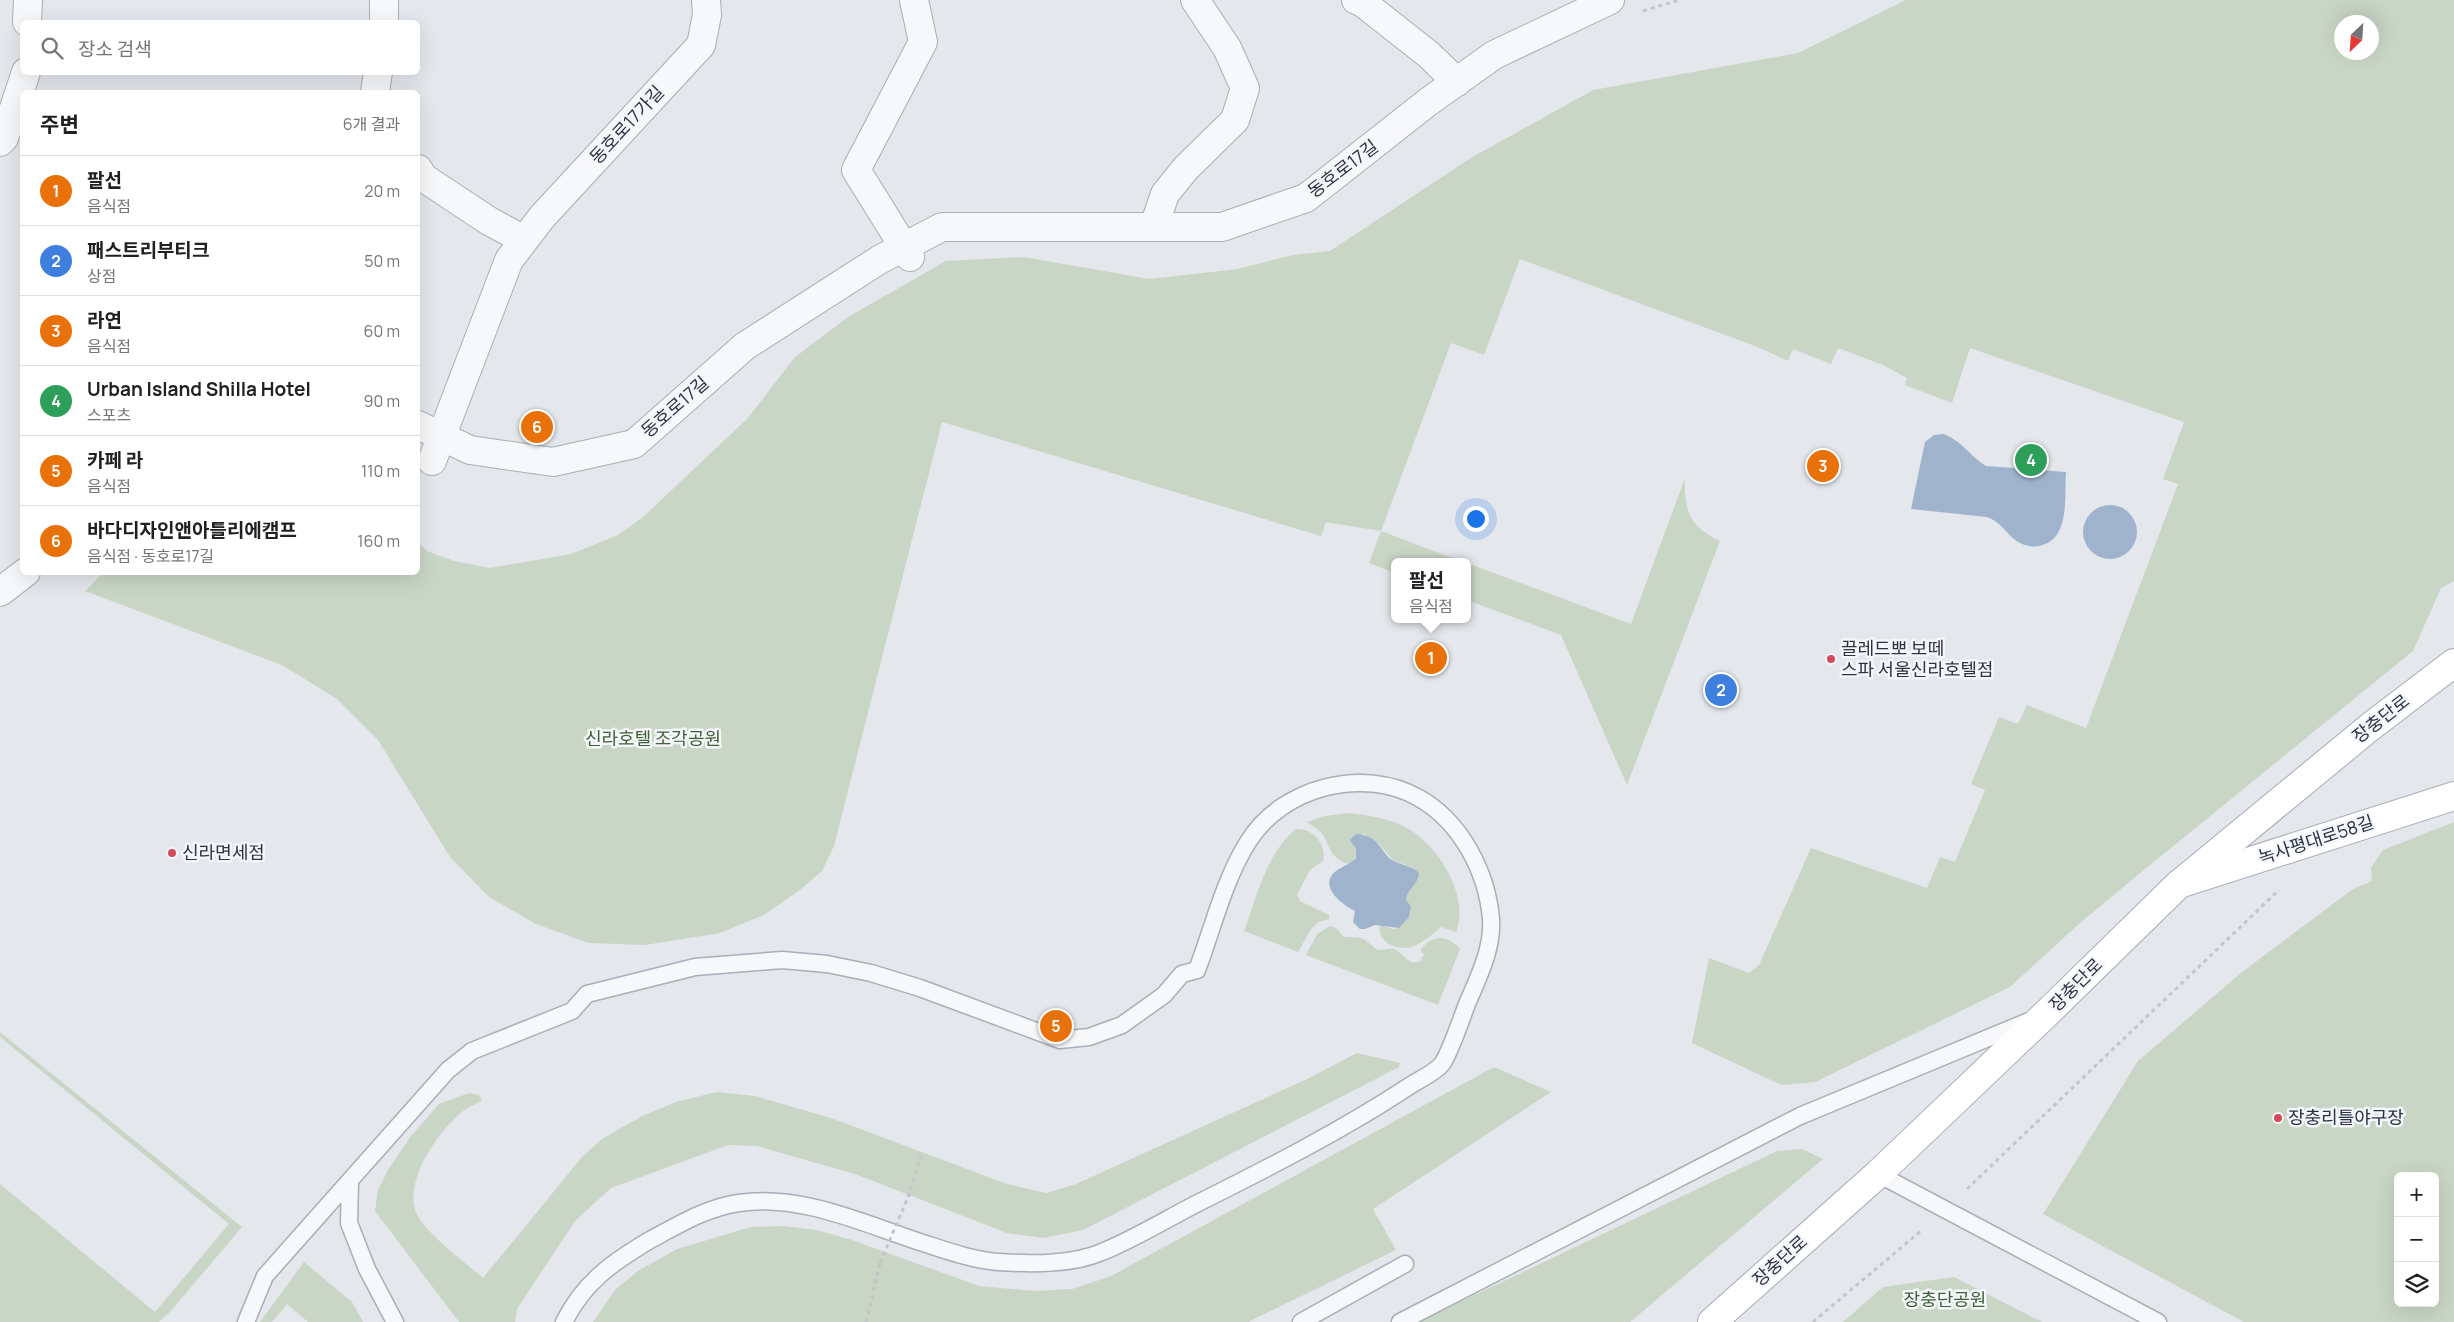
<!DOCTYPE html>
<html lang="ko">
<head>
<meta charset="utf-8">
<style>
  :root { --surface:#fff; --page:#f6f6f6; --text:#202124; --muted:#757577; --line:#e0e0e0; --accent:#d1495b }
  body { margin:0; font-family:Manrope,"Noto Sans KR",sans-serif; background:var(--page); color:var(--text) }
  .controls { position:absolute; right:15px; bottom:15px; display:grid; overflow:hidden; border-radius:8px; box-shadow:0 5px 20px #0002 }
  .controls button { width:45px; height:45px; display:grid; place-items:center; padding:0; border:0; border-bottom:1px solid var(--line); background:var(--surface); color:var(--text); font:25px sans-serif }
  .compass { position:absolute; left:2334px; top:15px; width:45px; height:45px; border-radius:50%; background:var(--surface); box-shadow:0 5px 20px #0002; rotate:205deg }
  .you { position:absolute; left:1475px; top:518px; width:18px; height:18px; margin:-12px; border:4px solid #fff; border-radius:50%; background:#1a73e8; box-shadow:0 0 0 8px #1a73e833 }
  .badge { display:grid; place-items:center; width:32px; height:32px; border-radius:50%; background:var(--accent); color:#fff; font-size:16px; font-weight:700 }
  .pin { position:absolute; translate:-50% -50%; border:2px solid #fff; box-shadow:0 1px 5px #0006 }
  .popup { position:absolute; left:1391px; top:558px; width:80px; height:65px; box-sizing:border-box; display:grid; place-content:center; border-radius:8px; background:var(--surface); filter:drop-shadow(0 1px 4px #0005); font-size:16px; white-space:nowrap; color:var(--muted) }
  .popup b { font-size:19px; color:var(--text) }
  .popup::after { content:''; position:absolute; left:50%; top:100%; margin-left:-10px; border:10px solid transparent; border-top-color:var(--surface) }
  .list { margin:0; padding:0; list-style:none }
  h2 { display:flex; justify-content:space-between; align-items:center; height:65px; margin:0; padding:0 20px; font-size:21px }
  h2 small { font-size:16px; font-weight:400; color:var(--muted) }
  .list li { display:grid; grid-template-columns:32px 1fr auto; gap:15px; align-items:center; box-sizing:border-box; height:70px; padding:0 20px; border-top:1px solid var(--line) }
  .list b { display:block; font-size:19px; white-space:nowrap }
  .list p { margin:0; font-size:16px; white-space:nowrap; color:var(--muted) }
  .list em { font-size:16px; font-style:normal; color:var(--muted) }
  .icon { flex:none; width:28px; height:28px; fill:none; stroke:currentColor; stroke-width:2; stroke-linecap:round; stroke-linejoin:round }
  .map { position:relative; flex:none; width:2454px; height:1322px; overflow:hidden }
  .search { position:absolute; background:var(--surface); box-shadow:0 5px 20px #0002; left:20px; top:20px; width:400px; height:55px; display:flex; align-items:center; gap:12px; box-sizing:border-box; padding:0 18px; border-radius:8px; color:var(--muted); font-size:19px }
  .panel { position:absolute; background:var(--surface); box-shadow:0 5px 20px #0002; left:20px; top:90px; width:400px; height:485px; border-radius:8px }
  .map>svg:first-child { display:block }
  .green { fill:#c9d6c5; fill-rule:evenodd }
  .water { fill:#9fb4cc }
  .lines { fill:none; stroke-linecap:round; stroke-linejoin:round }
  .service-casing { stroke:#a9aeb7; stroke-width:19 }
  .minor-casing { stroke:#a9aeb7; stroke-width:30 }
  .secondary-casing { stroke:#a9aeb7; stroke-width:30 }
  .primary-casing { stroke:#a3abb8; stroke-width:30 }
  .path { stroke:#c2c5cb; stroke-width:3; stroke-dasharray:4 4; stroke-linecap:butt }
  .service { stroke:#f7f8fa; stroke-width:16 }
  .minor { stroke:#f7f8fa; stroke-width:28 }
  .secondary { stroke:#fff; stroke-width:28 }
  .primary { stroke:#fff; stroke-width:28 }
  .path-bridge { stroke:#c2c5cb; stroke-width:3; stroke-dasharray:4 4; stroke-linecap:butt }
  .poi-dot { fill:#d1495b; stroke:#f4f6f9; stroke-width:2 }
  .labels { text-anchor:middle; stroke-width:5; stroke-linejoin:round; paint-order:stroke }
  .street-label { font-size:18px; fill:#2b3445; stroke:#f4f6f9 }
  .poi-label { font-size:18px; fill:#2b3445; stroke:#f4f6f9; text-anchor:start }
  .park-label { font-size:18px; fill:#3f6138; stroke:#f4f6f9 }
</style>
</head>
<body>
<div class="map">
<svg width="2454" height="1322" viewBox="0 0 2454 1322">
  <rect width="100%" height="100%" fill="#e4e7ec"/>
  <path class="green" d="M1906,0H2454V581L2441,588L2413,651L2139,874L2081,922L2010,987L1815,1082L1781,1085L1692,1043L1709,958L1749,973L1759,965L1811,848L1927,888L1940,857L1955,862L1985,790L1971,784L1999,717L2018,724L2027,705L2086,728L2178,484L2163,479L2184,422L1970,348L1952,403L1905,385L1907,378L1883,365L1838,348L1831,364L1793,349L1788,361L1755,346L1520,259L1484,355L1451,343L1381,531L1463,562H1395V573L1369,563L1381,531L1326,522L1321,536L942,422L834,846L822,871L801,889L764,915L720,933L645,945L589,943L536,924L489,897L450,857L378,740L337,699L282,665L85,591L103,573L418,572V542L427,551L454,561L490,568L571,554L618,535L643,517L748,418L795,357L848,317L946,261L1024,257L1149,279L1238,269L1293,255L1330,251L1469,159L1593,90L1798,53ZM2342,22H2372V52H2342Z
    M1685,478C1684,511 1689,526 1720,541L1627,785L1561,635L1467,600V563L1631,624Z
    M1348,813C1368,815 1388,818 1407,828C1439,846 1470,896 1456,932L1441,927C1433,934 1424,942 1414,946C1399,952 1376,943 1380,925L1393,929L1399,928L1411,906L1406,900L1414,868L1393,860L1379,844L1364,834L1354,847L1357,853L1353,862L1349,864C1331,859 1331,849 1323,835C1320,830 1312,826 1307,822L1325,816Z
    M2454,822V1322H2244L2043,1214L2138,1061L2242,972L2353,889L2372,881L2371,868L2383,850ZM2398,1176H2435V1303H2398Z
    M1296,829C1313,828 1327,844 1323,861L1310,870L1297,895L1300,901L1329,915V919L1318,922L1312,928L1298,952L1244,931C1257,896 1266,854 1296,829Z
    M1330,926L1336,928L1344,937C1368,938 1360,937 1378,950C1383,950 1389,948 1394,949C1405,953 1407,967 1421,961L1424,954L1421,952V949C1434,934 1447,935 1460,949L1438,1005L1306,955L1317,934Z
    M0,1032L242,1227L170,1312L159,1322H0V1184L155,1312L229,1224L0,1037Z
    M1357,1053L1400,1063L1399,1067L1083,1230L1043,1238L1007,1233L855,1174L757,1146L728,1145L611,1188L575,1221L517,1309L515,1322H459L375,1211L378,1190L388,1170L411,1136L439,1104L469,1093L479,1095L482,1100C477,1103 471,1106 466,1109C439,1128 396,1189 421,1221C436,1241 463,1261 483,1278L582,1157L602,1139L642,1116L679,1101L717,1092L755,1096L834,1119L1007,1184L1046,1193L1076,1184L1307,1079Z
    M1494,1067L1551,1092L1373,1209L1396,1250L1248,1322H593L615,1290L638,1271L677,1249L751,1227L783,1226L816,1230L852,1240L979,1286L1034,1291L1072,1289L1111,1276Z
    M1802,1149L1823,1159L1630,1322H1418L1777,1151Z
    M304,1262L352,1302L363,1322H308L287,1304L272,1322H260Z
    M1954,1277L2042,1322H1843L1883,1287Z"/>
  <path class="water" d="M1943,434C1960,439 1970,456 1986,466L2066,472C2064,496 2071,540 2039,546C2032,547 2026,546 2020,543C2006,535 2003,523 1987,517L1911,509L1925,442L1934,435Z
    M2083 532a27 27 0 1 1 54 0a27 27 0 1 1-54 0Z
    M1356,834C1382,836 1379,853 1394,861C1403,866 1412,865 1419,873C1418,885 1407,889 1406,900L1411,906L1409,917L1399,928L1375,925L1365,929H1360L1353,922L1355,911C1341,904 1315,884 1339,869C1345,865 1351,864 1356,858V849L1350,840Z"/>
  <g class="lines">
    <defs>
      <path id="service" d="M1878,1174L2158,1322
        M350,1182L349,1223L367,1269L395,1322
        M246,1322L265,1276L448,1070L472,1051L572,1011L587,994L695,967L782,960L827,964L871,973L920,988L1060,1040L1089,1037L1122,1025L1164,995L1182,974L1197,970C1213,928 1224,880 1248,842C1282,787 1363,766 1419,798C1461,822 1487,872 1491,919C1493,949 1478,978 1467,1004C1462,1017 1449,1055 1442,1064C1435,1073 1418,1080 1408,1087C1341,1131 1268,1168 1196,1204C1165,1220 1134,1239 1102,1252C1072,1265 1031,1264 998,1262C972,1260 945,1250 920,1242C862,1223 801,1194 739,1203C708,1207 678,1225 650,1240C613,1262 584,1282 564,1322
        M1301,1322L1405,1264
        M1400,1322L1800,1116L2029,1021"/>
      <path id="minor" d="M1356,0L1363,3L1428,54L1457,82
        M27,22L28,0
        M384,22V0
        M375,92L378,72
        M0,142L4,138L26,72
        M418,169L424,178L489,221L524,240
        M1154,226L1165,194L1186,168L1235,120L1245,88L1227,48L1195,0
        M910,257L856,170L923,42L914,0
        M418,425L470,450L553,462L634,444L745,346L879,260L942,227H1222L1306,198L1428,102L1494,55L1610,0
        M432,461L509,260L542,217L701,45L707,15L706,0
        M0,592L26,572"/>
      <path id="secondary" d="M2179,884L2454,796"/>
      <path id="primary" d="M1712,1322L1878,1174L2047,1013L2178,885L2370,727L2454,663"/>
    </defs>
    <use href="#service" class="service-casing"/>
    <use href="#minor" class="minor-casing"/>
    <use href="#secondary" class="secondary-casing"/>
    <use href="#primary" class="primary-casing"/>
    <path class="path" d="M1643,11L1679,0
      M1967,1189L2279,890
      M908,1197L922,1152
      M866,1322L880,1263
      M1813,1322L1922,1230"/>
    <use href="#service" class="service"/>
    <use href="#minor" class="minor"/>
    <use href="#secondary" class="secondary"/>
    <use href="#primary" class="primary"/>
    <path class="path-bridge" d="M880,1263L908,1197"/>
  </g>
  <g class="poi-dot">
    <circle cx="1831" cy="659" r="5"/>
    <circle cx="172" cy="853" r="5"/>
    <circle cx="2278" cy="1118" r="5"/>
  </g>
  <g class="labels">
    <g class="street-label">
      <text transform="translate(627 125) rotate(-47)" y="6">동호로17가길</text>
      <text transform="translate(1343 169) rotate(-37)" y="6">동호로17길</text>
      <text transform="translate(675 407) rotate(-41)" y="6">동호로17길</text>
      <text transform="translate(2381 719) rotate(-38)" y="6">장충단로</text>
      <text transform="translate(2316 840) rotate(-18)" y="6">녹사평대로58길</text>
      <text transform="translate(2076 985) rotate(-45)" y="6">장충단로</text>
      <text transform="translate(1780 1261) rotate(-42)" y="6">장충단로</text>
    </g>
    <g class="poi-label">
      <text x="1841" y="655">끌레드뽀 보떼<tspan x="1841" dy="21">스파 서울신라호텔점</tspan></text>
      <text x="182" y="859">신라면세점</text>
      <text x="2288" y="1124">장충리틀야구장</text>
    </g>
    <g class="park-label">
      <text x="653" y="745">신라호텔 조각공원</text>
      <text x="1945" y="1306">장충단공원</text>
    </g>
  </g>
</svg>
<div class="controls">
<button>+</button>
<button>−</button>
<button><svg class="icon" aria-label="layers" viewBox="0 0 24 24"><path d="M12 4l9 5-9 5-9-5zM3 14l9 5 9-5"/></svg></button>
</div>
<svg class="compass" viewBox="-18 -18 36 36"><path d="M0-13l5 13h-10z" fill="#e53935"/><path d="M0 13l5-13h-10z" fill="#757577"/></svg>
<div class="you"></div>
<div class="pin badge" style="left:1431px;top:658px;background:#e8710a">1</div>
<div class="popup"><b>팔선</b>음식점</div>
<div class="pin badge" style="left:1721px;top:690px;background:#3f7fe0">2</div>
<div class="pin badge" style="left:1823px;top:466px;background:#e8710a">3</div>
<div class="pin badge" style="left:2031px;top:460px;background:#2e9e5b">4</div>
<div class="pin badge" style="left:1056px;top:1026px;background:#e8710a">5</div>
<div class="pin badge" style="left:537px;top:427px;background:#e8710a">6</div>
<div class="search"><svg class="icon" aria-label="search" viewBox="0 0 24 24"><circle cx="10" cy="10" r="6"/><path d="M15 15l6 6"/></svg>장소 검색</div>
<section class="panel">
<h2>주변<small>6개 결과</small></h2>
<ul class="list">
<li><span class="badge" style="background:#e8710a">1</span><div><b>팔선</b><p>음식점</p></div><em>20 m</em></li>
<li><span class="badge" style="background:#3f7fe0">2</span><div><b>패스트리부티크</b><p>상점</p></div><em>50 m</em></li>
<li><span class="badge" style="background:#e8710a">3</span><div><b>라연</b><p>음식점</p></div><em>60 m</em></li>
<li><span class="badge" style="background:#2e9e5b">4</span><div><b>Urban Island Shilla Hotel</b><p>스포츠</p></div><em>90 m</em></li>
<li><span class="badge" style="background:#e8710a">5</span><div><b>카페 라</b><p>음식점</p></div><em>110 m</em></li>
<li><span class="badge" style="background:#e8710a">6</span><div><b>바다디자인앤아틀리에캠프</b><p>음식점 · 동호로17길</p></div><em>160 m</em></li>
</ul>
</section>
</div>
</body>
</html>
